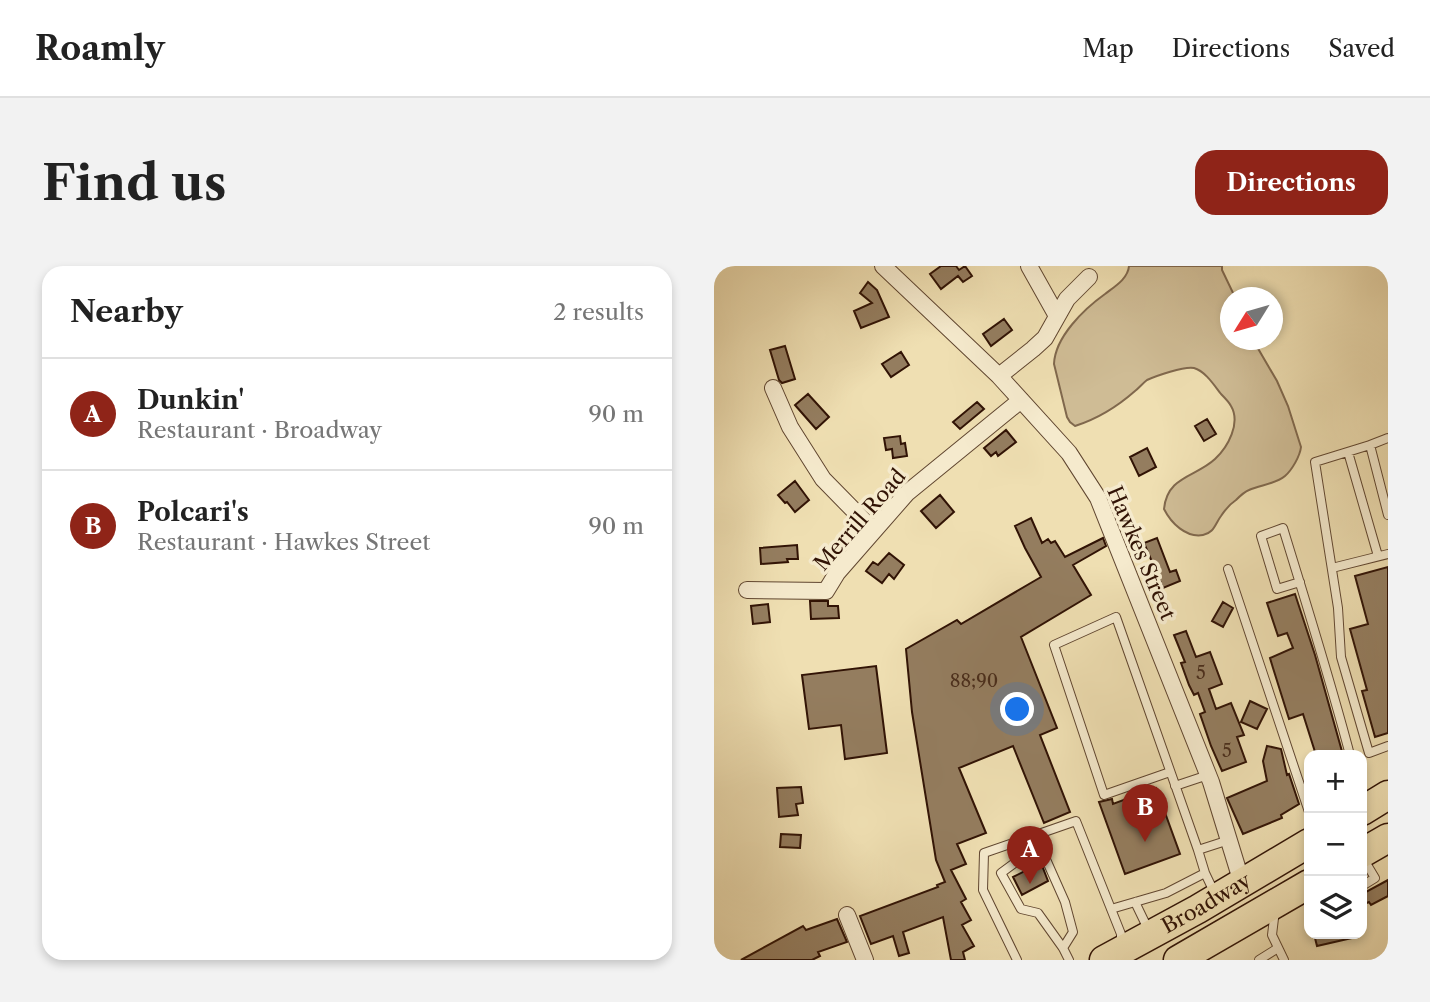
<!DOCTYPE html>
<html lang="en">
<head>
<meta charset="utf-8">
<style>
  :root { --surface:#fff; --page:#f2f2f2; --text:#222; --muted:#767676; --line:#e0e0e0; --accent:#8f2418 }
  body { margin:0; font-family:"Libre Caslon Text",serif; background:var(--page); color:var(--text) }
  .controls { position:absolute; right:21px; bottom:21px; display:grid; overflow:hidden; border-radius:14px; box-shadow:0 4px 10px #0003 }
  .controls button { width:63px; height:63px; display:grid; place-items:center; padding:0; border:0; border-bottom:2px solid var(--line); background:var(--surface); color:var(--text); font:35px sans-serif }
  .compass { position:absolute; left:506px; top:21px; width:63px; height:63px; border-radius:50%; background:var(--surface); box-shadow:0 4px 10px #0003; rotate:233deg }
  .you { position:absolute; left:304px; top:444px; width:24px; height:24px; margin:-18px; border:5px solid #fff; border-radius:50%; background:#1a73e8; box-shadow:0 0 0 10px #1a73e833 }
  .badge { display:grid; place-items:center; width:46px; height:46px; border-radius:50%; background:var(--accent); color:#fff; font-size:23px; font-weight:700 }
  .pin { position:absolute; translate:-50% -58px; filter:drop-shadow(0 2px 4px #0008) }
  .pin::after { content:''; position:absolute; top:37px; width:24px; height:21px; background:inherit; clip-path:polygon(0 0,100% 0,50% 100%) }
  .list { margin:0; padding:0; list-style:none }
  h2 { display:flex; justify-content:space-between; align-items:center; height:91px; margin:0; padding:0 28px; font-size:30px }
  h2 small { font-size:23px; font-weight:400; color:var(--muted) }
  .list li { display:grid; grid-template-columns:46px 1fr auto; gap:21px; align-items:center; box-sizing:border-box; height:112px; padding:0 28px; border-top:2px solid var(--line) }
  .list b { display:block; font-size:26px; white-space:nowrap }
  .list p { margin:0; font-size:23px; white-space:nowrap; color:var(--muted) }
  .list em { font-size:23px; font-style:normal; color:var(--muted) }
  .icon { flex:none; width:38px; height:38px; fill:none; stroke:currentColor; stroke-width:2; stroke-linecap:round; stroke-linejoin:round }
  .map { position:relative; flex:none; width:674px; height:694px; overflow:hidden; border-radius:21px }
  header { display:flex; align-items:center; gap:42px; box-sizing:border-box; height:98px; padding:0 35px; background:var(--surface); border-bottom:2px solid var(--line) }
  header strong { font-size:33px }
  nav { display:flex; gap:38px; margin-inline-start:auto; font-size:24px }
  .intro { display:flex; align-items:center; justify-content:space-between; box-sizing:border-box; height:168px; padding:0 42px }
  h1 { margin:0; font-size:49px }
  .button { padding:18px 32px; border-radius:21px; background:var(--accent); color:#fff; font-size:24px; font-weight:700 }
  main { display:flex; gap:42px; padding:0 42px }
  aside { flex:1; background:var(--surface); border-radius:21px; box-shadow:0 4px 10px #0003 }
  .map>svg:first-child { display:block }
  .green { fill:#cfbc95; stroke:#80684d; stroke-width:2 }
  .building { fill:#947d5f; stroke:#311305; stroke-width:2 }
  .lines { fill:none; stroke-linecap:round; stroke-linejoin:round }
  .lane-casing { stroke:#604630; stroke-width:10 }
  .street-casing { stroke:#604630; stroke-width:18 }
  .highway-casing { stroke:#311305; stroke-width:31 }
  .lane { stroke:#f5eacd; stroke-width:8 }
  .street { stroke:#f5eacd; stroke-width:16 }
  .highway { stroke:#efdfb2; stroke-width:28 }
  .labels { text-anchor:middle; stroke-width:7; stroke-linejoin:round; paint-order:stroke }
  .number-label { font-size:18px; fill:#4a2e1c }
  .street-label { font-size:21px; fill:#311305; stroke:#f5eacd }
</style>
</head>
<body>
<header>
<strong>Roamly</strong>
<nav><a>Map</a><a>Directions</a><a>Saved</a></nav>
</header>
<div class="intro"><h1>Find us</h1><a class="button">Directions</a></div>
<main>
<aside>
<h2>Nearby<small>2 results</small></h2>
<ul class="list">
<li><span class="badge">A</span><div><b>Dunkin'</b><p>Restaurant · Broadway</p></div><em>90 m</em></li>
<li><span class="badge">B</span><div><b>Polcari's</b><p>Restaurant · Hawkes Street</p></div><em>90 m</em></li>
</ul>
</aside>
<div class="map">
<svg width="674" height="694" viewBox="0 0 674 694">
  <rect width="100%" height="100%" fill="#efdfb2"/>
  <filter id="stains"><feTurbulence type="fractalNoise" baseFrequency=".00286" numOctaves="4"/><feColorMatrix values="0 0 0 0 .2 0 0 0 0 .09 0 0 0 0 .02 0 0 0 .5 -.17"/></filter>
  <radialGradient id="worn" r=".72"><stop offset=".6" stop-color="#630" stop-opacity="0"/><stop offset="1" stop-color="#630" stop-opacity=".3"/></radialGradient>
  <path class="green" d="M415,0H508V4L521,31L516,32V74H540L542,79L563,115L574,140L587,181C586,190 578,204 571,210C562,218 546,219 535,224C530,226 526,230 522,234C516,238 511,244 507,250C501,258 500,267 489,269C472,272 457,257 450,243C453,210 482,211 501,193C514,181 527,157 517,140C515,136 510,131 507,128C500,119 491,105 480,102C470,100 442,110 433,114C429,117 425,122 421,125C404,140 383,153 361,160L356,156L353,151L340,98C341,71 370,43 391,28C400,21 414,13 415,0Z"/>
  <path class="building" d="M227,0H242L245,4L251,0L258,10L249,16L244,10L227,23L216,8Z
    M154,16L163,24L175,51L147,62L140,45L158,37L146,27Z
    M290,53L298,64L277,80L269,68Z
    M71,80L81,113L68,117L65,114L56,84Z
    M187,86L195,99L177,111L168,98Z
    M94,128L115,151L102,163L81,139Z
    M263,136L270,143L246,163L239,156Z
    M493,153L502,168L490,175L481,160Z
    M292,164L302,176L284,190L282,186L277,190L270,182Z
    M186,170L187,178L191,177L193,190L179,192L178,183L172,184L170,172Z
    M433,182L442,201L425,210L416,191Z
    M81,215L95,234L81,246L73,236L71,237L64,229Z
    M226,229L240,246L222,262L207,245Z
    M317,252L328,277L334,273L337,277L341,275L351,291L389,272L392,280L359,299L377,329L307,371L343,462L326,469L356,546L330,557L299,480L245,502L272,567L243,578L252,598L237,604L252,633L247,636L257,654L248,659L260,680L249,686L251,694H237L229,651L189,666L195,687L185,690L179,670L157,678L146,650L224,621L223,619L231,616L222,594L198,446L192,383L243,354L247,358L327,311L311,282L301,260Z
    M443,272L456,306L462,304L466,315L449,322L430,277Z
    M83,279L84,293H73L74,296L47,298L46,282Z
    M175,287L190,299L180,313L175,308L168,317L152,305L159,296L164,299Z
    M674,301V467L661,471L648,425L653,424L636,363L654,358L641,310Z
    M581,328L601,389L629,489H602L589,448L575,453L559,402L556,392L579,382L573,367L564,370L553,337Z
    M96,335H114V340H124L125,352L97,353Z
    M509,336L519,342L509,361L498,355Z
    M54,338L56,356L39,358L37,340Z
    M472,365L482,391L496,386L508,418L495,423L502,443L517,437L530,469L523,471L532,496L508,505L497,480L486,448L491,446L484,427L480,429L475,419L467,397L471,396L460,369Z
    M162,400L173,487L131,493L127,459L95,463L88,409Z
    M536,435L553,443L543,463L527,456Z
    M553,480L567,483L573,509L575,508L585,538L567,549L568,552L529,568L513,532L553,515L549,495Z
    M87,521L89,537L82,538L84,549L65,551L63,522Z
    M442,522L466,588L411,608L385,536L398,533L399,538Z
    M67,568L87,569L86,582L66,581Z
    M327,597L334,615L308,629L299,611Z
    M674,614V630L657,639L655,636L648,639V628Z
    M123,653L133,676L104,686L106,690L98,694H27L89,660L92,664Z
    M600,668H637L638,672L603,680Z"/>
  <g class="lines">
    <defs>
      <path id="lane" d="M656,179L674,172
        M634,186L664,290
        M674,249L656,179L601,196L624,342L627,391L655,487L674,480
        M618,302L674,288
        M514,303L595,546
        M586,316L563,323L547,270L569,262C592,337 616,413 636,489
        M456,506L390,529L340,379L402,351L484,584L491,607L501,628
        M461,520L494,509
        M484,584L515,574
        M648,620L661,612L649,592
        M421,636L434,663
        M397,643L452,627L491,607
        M561,644L558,669L570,694
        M349,682L359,666L351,636L331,591L314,587L287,607L307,643L324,647L349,682L355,694
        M303,694L269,624L270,587L362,555L407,668V678
        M545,694L564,682"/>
      <path id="street" d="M169,0L285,110L355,187L384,232L497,516L528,617
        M315,0L343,50
        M285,110L319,83L331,72L353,33L375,11
        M59,122L76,161L109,213L159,264
        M33,324L112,325L123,307L193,227L307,134
        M133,649L151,694"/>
      <g id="highway">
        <path d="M648,545L674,529"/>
        <path d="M648,587L674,572"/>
        <path id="s1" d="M390,694L484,643L595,577"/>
        <path d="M464,694L595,618"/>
      </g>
    </defs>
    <use href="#lane" class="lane-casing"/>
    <use href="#street" class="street-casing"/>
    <use href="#highway" class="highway-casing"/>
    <use href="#lane" class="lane"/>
    <use href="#street" class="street"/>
    <use href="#highway" class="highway"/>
  </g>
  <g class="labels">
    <g class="number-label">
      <text x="487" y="413">5</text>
      <text x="260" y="421">88;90</text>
      <text x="513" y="491">5</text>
    </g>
    <g class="street-label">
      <text transform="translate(146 254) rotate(-49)" y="7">Merrill Road</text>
      <text transform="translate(427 287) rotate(67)" y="7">Hawkes Street</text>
      <text dy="7" stroke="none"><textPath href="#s1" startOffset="117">Broadway</textPath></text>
    </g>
  </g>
  <rect width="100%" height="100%" filter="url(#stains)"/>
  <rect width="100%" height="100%" fill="url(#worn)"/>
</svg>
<div class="controls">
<button>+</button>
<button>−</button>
<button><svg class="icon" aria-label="layers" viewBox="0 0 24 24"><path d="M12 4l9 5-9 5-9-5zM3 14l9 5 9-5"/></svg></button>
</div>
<svg class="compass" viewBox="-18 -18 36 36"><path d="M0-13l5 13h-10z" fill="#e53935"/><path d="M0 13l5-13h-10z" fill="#767676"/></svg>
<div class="you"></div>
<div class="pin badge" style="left:316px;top:618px">A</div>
<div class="pin badge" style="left:431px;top:576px">B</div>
</div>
</main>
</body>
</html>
